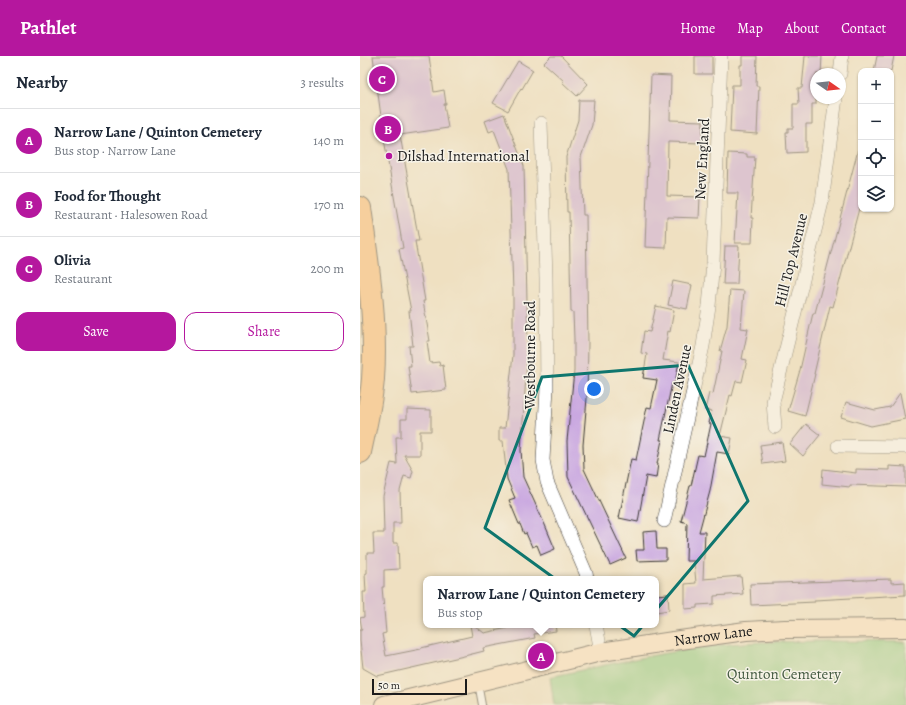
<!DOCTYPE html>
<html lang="en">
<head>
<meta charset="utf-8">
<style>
  :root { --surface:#fff; --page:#f2f2f3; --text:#1f2937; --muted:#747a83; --line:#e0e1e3; --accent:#b5179e }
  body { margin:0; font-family:Alegreya,serif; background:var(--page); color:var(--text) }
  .controls { position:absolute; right:12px; top:12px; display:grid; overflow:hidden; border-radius:8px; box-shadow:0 1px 3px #0004 }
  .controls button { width:36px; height:36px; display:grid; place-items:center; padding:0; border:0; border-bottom:1px solid var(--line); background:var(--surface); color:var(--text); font:20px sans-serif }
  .compass { position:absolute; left:450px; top:12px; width:36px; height:36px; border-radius:50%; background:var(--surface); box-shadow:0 1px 3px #0004; rotate:104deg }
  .scale { position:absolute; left:12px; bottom:10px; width:95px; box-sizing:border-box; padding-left:4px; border:2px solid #1c1c1c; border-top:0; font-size:11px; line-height:14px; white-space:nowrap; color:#1c1c1c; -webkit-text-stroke:3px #f7f3e8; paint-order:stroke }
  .you { position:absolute; left:234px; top:333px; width:14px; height:14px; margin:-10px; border:3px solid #fff; border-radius:50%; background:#1a73e8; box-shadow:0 0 0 6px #1a73e833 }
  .badge { display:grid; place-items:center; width:26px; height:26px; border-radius:50%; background:var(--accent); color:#fff; font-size:13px; font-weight:700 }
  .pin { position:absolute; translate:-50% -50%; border:2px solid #fff; box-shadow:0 1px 4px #0006 }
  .popup { position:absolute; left:63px; top:520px; width:236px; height:52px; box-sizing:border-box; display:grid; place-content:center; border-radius:8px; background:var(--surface); filter:drop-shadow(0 1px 3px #0005); font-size:13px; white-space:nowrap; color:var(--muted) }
  .popup b { font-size:15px; color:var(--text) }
  .popup::after { content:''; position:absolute; left:50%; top:100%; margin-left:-8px; border:8px solid transparent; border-top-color:var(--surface) }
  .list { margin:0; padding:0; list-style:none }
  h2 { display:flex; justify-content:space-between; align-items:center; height:52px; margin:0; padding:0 16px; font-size:17px }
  h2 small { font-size:13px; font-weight:400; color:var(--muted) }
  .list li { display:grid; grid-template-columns:26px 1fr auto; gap:12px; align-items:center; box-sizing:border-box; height:64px; padding:0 16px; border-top:1px solid var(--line) }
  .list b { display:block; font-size:15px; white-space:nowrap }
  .list p { margin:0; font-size:13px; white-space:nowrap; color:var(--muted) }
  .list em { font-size:13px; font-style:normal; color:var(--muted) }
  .actions { display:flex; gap:8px; padding:12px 16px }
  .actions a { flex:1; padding:9px 0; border:1px solid var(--accent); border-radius:12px; text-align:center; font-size:14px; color:var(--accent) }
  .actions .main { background:var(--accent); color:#fff }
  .icon { flex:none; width:22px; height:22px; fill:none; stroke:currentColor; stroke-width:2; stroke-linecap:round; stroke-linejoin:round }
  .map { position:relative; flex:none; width:546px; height:649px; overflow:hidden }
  header { display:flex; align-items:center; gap:24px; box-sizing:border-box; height:56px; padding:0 20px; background:var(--accent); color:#fff }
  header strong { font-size:19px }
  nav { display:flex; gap:22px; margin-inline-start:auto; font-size:14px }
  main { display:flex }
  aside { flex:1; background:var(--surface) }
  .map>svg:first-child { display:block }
  .green { fill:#8bcc83; stroke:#547450 }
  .building { fill:#c8a5e0 }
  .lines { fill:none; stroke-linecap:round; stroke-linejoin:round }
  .lane-casing { stroke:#3c3935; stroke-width:8 }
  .street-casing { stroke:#3c3935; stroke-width:14 }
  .secondary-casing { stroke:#3c3935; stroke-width:20 }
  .highway-casing { stroke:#3c3935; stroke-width:24 }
  .lane { stroke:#fff; stroke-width:6 }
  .street { stroke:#fff; stroke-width:13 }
  .secondary { stroke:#ffe4c6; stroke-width:18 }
  .highway { stroke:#febb71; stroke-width:22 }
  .marked { fill:none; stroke:#0f766e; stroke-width:3; stroke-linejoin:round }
  .poi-dot { fill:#b5179e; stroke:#f7f3e8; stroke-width:1.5 }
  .labels { text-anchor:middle; stroke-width:3; stroke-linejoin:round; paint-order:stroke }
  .poi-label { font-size:15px; fill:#1c1c1c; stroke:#f7f3e8; text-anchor:start }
  .street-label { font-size:15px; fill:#1c1c1c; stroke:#f7f3e8 }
  .park-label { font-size:15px; fill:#435a40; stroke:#f7f3e8 }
</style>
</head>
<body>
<header>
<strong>Pathlet</strong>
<nav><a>Home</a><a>Map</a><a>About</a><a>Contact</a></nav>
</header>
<main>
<aside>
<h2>Nearby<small>3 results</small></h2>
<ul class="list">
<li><span class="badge">A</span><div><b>Narrow Lane / Quinton Cemetery</b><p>Bus stop · Narrow Lane</p></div><em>140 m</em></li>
<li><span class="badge">B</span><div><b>Food for Thought</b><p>Restaurant · Halesowen Road</p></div><em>170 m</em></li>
<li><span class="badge">C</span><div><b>Olivia</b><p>Restaurant</p></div><em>200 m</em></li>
</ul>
<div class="actions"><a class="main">Save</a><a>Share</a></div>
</aside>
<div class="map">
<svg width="546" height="649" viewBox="0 0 546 649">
  <rect width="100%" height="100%" fill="#f7f3e8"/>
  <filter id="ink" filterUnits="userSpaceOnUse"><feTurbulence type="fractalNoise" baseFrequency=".025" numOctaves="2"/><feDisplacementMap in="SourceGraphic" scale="8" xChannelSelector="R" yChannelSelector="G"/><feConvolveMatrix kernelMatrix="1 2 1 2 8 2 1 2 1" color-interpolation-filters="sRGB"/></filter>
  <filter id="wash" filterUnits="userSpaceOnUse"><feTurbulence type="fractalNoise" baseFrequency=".012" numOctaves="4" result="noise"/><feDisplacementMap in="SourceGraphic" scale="16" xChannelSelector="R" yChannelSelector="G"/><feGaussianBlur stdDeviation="0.9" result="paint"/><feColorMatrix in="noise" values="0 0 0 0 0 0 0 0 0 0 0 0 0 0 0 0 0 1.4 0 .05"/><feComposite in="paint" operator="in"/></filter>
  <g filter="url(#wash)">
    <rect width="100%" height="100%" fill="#efe0c1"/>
    <path class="green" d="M464,585L546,586V649H194L190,621C241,610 293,598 345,591C384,585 425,586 464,585Z"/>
    <g id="blocks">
      <path class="building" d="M13,0H69L74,36L84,34L86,48H84L88,72L40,79L59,185H55L65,245H63L70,285H67L70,307L79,306L80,310L83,309L86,334L52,338L48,310H51L49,290H53L49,255H51L39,193L43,192L24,83Z
        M191,0H201L228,28L217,40L202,26L204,25L184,7Z
        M335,0H352V18H335Z
        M382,0H397L396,30H399L397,78L370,76L372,29H380V9H382Z
        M445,0H462L461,18H456V48H452V68H446V96L427,97L426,76H428V72H433V48H439L438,32H442Z
        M517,0H534L531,15H514Z
        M158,5L173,14L162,33L161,32L148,55L133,47Z
        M291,19L311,20L310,64L343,65L342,87L308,86L307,140L340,141L339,162L307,161L306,192L285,191Z
        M219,44H234L232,69L221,101L223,159H226L228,287L227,342L223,389L224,413L266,502L250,509L208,421L207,385L214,315V283L213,256H211L209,156H207L206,101L218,64Z
        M144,58L164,110L168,290L161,394L163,421L185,469L195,493L181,499L177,489L172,491L166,477L164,478L160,468H159L149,444L155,442L147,423L143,385H139V372H145L153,299V236L149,113L134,74L129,76L125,65Z
        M498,94H501V145L473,251L470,250L454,318H455L445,360L428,355L440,314L453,257H455Z
        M368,97L387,98V101H395L391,162H393L392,187H375L378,137H367Z
        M365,190H379L377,228H363Z
        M313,225L332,229L327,253L308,249Z
        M370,234L384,235L381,272L388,273L382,303L387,304L382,326L376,325L372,340L370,339L360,380L372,382L369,398L357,396L350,435L339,476H345L343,523L381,520L383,538L354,540V548L337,549V552L325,553V528L336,527L334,505H326L327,467L321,465L330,430H331L338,399L344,400L351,368L349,367L352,355L345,354L349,337L353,338L362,295H360L367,270Z
        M296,250L314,254L310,276L308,275L303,304L319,306L315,327H312L300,384H302L297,408H298L296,422L286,420L278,466L259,462L271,403L276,404L287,351L291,352L297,324L283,322L287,298L281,297L284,275L290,276Z
        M540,337L545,363L511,370L481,361L486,346L515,354L530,351Z
        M47,353L71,354V375H60V399H44L53,415L51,422L44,420L40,435L41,467H33V487H38L39,513L24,514V531H22L26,577L22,578L26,600L61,593V592L112,580L110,569H114L124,577L148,572L147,569H195L196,575L174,578L175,582L123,592L124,595L104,600L17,620L3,612L0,585V574H2L0,562L4,561L3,536H6L5,518L7,517V497H14L13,477H24L23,440L31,407L37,408L36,381H41V363H47Z
        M446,368L460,379L443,400L430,388Z
        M422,386L425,405L403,408L400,389Z
        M529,410L546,411V431L490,429V431L462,428L463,413L496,417V413L529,414Z
        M296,475L297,493H306V504L277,505L276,494H284L283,476Z
        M531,523V527L545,526V539L455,544V546L391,549L390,528Z
        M308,538L309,554L296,556V539Z"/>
    </g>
  </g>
  <g filter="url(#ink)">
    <use href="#blocks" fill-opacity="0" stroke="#3c3935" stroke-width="1"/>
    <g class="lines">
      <defs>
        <path id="lane" d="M118,627L122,649"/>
        <path id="street" d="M480,18L482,0
          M181,67L186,222L187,332L183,404L187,426L226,517L227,523
          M415,371L413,346L462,146L476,42
          M478,390L546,391
          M304,465L343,290L349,250L353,207L361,0
          M236,569L241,596"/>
        <g id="secondary">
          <path id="s1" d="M24,649L241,596L320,584L386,575L425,573L546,572"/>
        </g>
        <path id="highway" d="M0,152C8,209 17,266 13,323C11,348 5,372 0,396"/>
      </defs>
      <use href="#lane" class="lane-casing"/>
      <use href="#street" class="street-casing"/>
      <use href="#secondary" class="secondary-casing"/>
      <use href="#highway" class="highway-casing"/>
      <use href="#lane" class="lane"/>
      <use href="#street" class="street"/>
      <use href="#secondary" class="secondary"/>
      <use href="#highway" class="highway"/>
    </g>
  </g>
  <path d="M0 0H546V649H0ZM328,309L388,445L274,580L125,472L182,321Z" fill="#efe0c1" fill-opacity=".55" fill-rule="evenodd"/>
  <path class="marked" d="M328,309L388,445L274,580L125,472L182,321Z"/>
  <circle class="poi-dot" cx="29" cy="100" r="4"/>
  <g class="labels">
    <g class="poi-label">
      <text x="37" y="105">Dilshad International</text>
    </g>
    <g class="street-label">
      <text transform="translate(342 103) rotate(-87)" y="5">New England</text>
      <text transform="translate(431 204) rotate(-76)" y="5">Hill Top Avenue</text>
      <text transform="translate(170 299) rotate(-90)" y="5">Westbourne Road</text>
      <text transform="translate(317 333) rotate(-78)" y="5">Linden Avenue</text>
      <text dy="5" stroke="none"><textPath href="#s1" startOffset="337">Narrow Lane</textPath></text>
    </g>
    <g class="park-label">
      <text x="424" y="623">Quinton Cemetery</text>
    </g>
  </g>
</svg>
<div class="controls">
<button>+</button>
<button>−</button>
<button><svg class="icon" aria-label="locate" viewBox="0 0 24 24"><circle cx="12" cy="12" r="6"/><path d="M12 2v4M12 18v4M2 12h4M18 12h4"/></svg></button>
<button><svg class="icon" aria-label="layers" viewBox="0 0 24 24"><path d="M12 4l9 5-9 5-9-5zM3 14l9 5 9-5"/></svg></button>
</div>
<svg class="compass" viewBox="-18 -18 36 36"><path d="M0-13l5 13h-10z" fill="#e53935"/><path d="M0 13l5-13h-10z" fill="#747a83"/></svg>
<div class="scale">50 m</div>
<div class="you"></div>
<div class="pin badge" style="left:181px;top:600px">A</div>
<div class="popup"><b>Narrow Lane / Quinton Cemetery</b>Bus stop</div>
<div class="pin badge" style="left:28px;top:73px">B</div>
<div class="pin badge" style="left:22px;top:23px">C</div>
</div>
</main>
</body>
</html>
